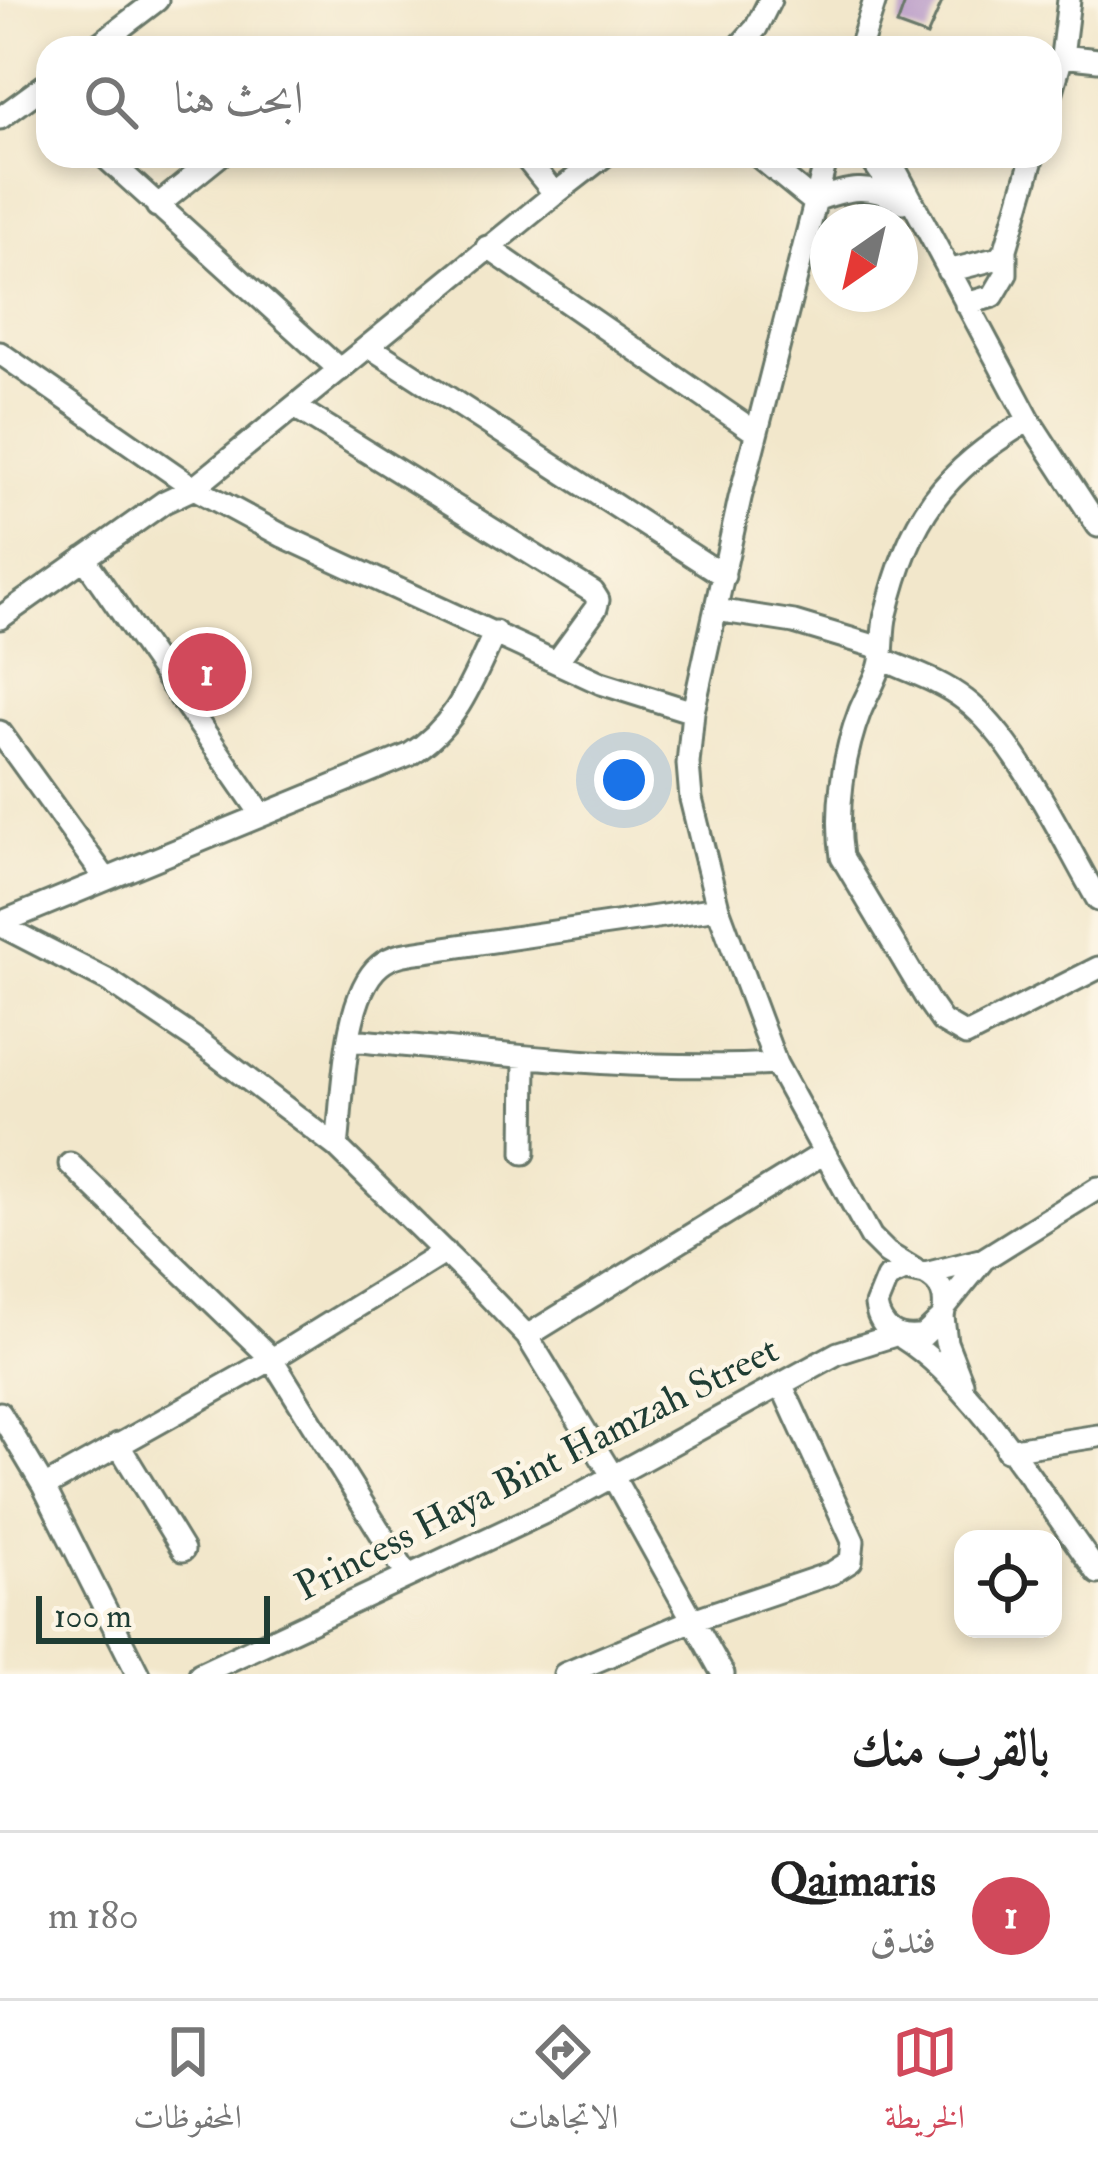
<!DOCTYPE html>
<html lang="ar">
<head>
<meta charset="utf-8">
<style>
  :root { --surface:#fff; --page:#f6f6f6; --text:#222; --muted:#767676; --line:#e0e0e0; --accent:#d1495b }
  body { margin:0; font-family:"IM FELL Double Pica",Amiri,serif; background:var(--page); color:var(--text); direction:rtl }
  .controls { position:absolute; right:36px; bottom:36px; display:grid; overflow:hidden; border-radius:24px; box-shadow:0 6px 18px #0003 }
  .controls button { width:108px; height:108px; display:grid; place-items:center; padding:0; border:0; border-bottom:3px solid var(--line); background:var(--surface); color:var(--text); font:60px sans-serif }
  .compass { position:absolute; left:810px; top:204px; width:108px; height:108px; border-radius:50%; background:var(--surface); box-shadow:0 6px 18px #0003; rotate:214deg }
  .scale { position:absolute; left:36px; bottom:30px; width:234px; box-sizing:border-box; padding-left:12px; border:6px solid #1f3d34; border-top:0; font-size:33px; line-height:42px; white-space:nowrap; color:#1f3d34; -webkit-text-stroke:9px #fcf5e5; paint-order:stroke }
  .you { position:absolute; left:624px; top:780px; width:42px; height:42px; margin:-30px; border:9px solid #fff; border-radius:50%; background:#1a73e8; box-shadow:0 0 0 18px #1a73e833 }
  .badge { display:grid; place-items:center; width:78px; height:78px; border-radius:50%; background:var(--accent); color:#fff; font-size:39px; font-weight:700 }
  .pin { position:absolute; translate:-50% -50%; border:6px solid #fff; box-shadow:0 3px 12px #0006 }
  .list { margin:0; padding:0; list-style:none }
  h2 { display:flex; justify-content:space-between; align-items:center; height:156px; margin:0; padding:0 48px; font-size:51px }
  h2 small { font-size:39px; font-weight:400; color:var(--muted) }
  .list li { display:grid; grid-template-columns:78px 1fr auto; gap:36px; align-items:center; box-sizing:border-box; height:168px; padding:0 48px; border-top:3px solid var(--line) }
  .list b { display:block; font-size:45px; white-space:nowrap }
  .list p { margin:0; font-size:39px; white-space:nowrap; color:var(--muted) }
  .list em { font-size:39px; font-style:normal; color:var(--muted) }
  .icon { flex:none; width:66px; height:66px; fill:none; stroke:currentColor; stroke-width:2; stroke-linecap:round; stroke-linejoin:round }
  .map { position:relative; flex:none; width:1098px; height:1674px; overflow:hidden; direction:ltr }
  .search { position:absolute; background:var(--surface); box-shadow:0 6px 18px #0003; left:36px; right:36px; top:36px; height:132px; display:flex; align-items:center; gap:30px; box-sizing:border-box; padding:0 42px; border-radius:36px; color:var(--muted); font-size:45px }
  .sheet { height:324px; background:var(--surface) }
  nav { display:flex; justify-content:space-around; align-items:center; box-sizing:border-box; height:168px; border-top:3px solid var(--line); background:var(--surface); font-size:33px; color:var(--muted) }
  nav a { display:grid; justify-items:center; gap:6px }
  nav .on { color:var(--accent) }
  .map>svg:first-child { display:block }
  .building { fill:#c0a4cb }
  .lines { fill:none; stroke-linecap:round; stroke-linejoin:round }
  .minor-casing { stroke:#697869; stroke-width:27 }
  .minor { stroke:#fff; stroke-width:21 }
  .labels { text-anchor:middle; stroke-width:9; stroke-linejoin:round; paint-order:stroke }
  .street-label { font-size:39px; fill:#1f3d34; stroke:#fcf5e5 }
</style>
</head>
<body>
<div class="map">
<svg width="1098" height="1674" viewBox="0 0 1098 1674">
  <rect width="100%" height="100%" fill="#fcf5e5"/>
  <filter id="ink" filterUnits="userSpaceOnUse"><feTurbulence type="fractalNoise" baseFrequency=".00833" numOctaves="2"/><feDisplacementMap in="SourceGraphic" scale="24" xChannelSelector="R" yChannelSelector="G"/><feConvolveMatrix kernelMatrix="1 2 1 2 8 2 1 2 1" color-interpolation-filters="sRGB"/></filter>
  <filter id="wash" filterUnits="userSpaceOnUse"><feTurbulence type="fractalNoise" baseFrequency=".004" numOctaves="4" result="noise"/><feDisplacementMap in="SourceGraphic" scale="48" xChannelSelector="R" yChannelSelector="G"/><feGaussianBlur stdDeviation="2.7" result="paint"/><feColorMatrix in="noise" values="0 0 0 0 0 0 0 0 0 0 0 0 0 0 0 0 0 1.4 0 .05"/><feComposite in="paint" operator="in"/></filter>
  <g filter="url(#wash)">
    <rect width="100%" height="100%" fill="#f2e7cb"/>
    <g id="blocks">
      <path class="building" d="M906,0H943L927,36L897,25Z"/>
    </g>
  </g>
  <g filter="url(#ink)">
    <use href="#blocks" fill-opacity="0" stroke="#697869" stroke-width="3"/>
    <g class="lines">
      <defs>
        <path id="minor" d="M94,48L157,0
          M738,48L756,28L770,0
          M860,48L875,0
          M1062,56L1098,60
          M1050,98L1062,56L1069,0
          M0,118L48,83
          M104,156L340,370
          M524,156L555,194L604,156
          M758,156L813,201C847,188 870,183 902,202
          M827,156L740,498L693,712L688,764L691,799L718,908L776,1064L871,1237L887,1253L915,1270
          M869,156L895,193
          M888,156L1029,420L1098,526
          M157,206L219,156
          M487,247L755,432
          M948,271L999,258L1006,249
          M966,304L993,296L1006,274V249L1033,156
          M370,347L724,576
          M0,353L194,488L283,536L601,683L693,712
          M295,407L593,592L598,600L596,608L558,660
          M1029,420C942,472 910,516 886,614C881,632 885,652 879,669C874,683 866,697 860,711C843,755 835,811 842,857L928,1001L942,1021L966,1035L1098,968
          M84,558L262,815
          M716,610L794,622L881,648
          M0,618L164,502L194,488L555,194
          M882,659C909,671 941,681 965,700C1017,739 1064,842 1098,900
          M0,732L106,879
          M0,923L409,755C457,726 472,681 495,632
          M0,925L109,981L195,1039L337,1147L482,1289L527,1336L612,1475L723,1674
          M350,1040C492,1053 633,1072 776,1064
          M337,1147C343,1100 343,995 380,965C393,954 410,953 425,951L718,908
          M524,1153L525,1057
          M70,1164L272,1359L407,1575
          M925,1274C943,1283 947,1298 943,1317L923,1336C898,1341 880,1330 876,1305L887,1278L905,1270L925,1274L984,1259
          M945,1307L984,1259L1098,1188
          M943,1317L946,1342L962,1383
          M527,1336L824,1153
          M903,1338C974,1382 1047,1504 1098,1573
          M0,1413L44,1487L138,1674
          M118,1444L183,1550
          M1007,1450L1098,1436
          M44,1487L272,1359L445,1252
          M200,1674L560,1505L838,1353L895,1335
          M565,1674L693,1620L832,1573L851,1561L853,1541L781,1384"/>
      </defs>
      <use href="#minor" class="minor-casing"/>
      <use href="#minor" class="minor"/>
    </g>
  </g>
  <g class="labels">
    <g class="street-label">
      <text transform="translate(536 1467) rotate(-27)" y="14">Princess Haya Bint Hamzah Street</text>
    </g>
  </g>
</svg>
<div class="controls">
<button><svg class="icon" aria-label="locate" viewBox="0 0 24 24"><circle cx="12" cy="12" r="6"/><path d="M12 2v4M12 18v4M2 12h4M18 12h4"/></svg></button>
</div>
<svg class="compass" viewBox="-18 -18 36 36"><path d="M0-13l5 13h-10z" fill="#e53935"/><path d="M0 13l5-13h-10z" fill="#767676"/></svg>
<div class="scale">100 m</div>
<div class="you"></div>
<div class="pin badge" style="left:207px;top:672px">1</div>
<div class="search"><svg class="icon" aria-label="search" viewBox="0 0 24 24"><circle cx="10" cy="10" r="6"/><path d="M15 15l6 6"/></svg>ابحث هنا</div>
</div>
<section class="sheet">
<h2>بالقرب منك<small></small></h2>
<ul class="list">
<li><span class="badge">1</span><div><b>Qaimaris</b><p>فندق</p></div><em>180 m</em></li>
</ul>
</section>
<nav>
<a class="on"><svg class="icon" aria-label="map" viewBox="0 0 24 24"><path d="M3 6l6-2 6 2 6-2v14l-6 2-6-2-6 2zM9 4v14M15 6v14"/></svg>الخريطة</a>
<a><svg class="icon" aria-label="directions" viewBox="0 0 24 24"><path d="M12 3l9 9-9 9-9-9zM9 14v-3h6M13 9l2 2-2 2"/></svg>الاتجاهات</a>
<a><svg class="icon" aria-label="saved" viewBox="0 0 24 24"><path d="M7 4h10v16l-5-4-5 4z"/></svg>المحفوظات</a>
</nav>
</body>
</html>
